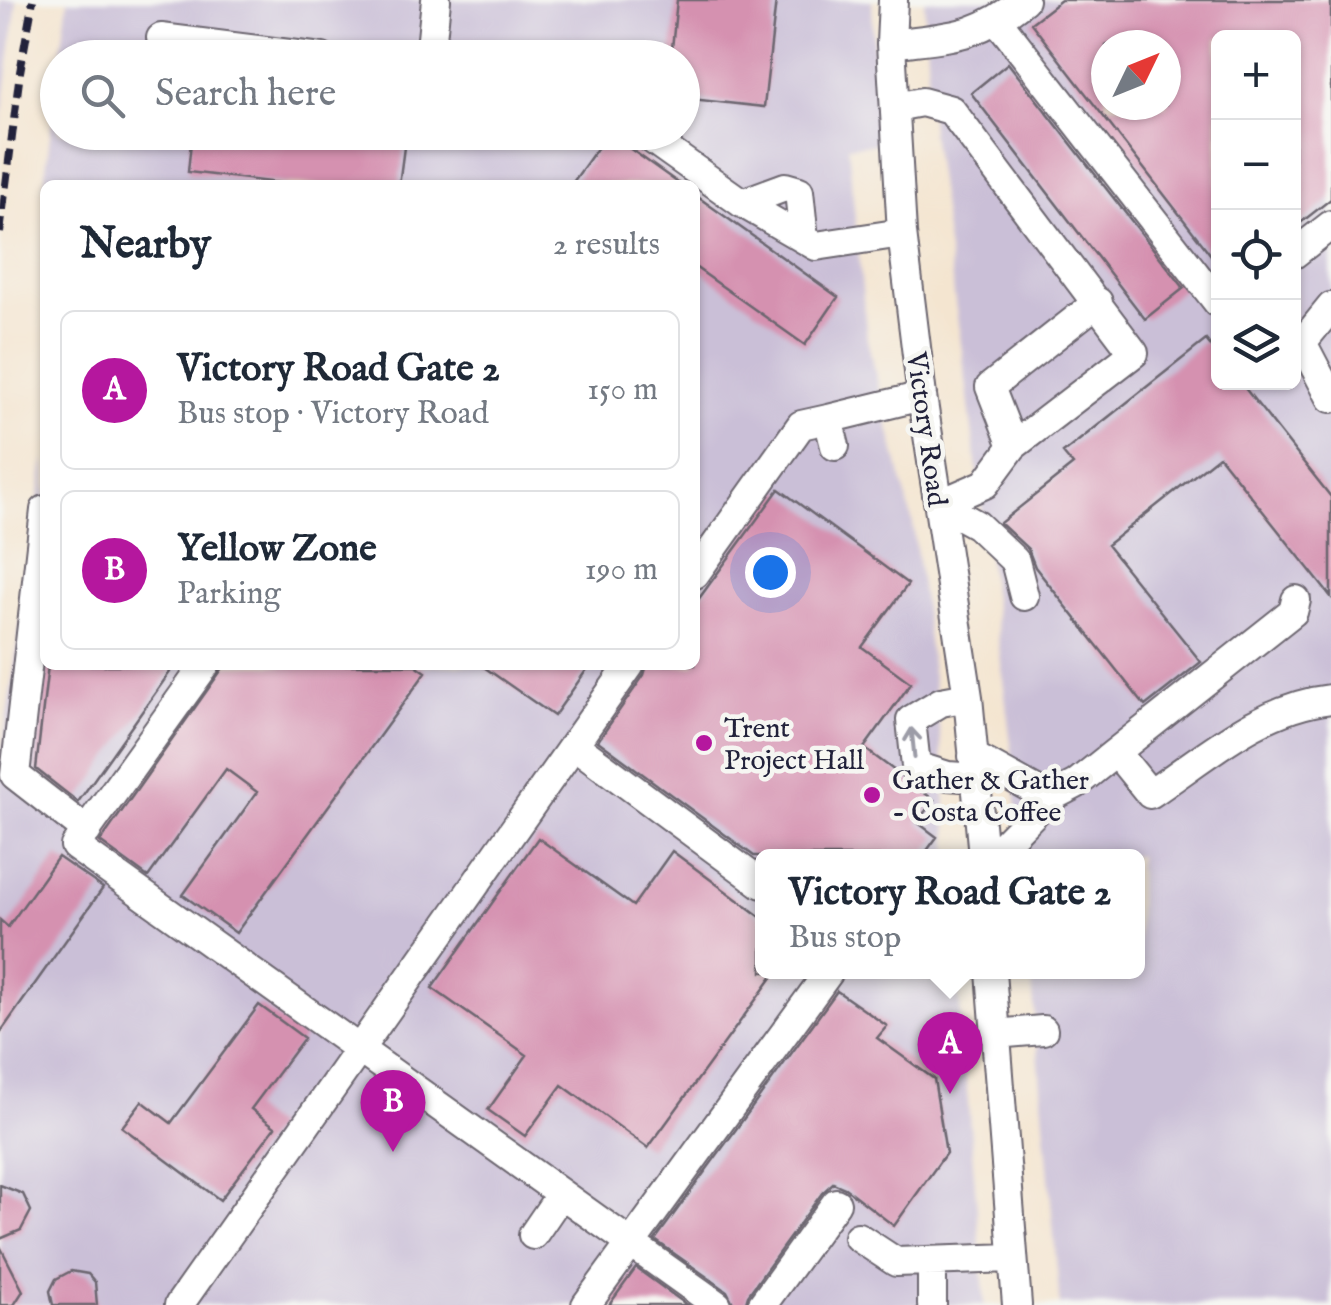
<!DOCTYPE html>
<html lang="en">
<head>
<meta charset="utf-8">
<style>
  :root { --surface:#fff; --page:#f2f2f3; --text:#1f2937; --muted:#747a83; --line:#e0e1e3; --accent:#b5179e }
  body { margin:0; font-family:"IM FELL English",serif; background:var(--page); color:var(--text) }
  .controls { position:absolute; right:30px; top:30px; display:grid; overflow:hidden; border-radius:15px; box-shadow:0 2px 8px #0004 }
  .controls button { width:90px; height:90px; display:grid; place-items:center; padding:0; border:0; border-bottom:2px solid var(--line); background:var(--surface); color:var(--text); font:50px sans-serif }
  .compass { position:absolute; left:1091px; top:30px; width:90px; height:90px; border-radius:50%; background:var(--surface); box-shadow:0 2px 8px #0004; rotate:47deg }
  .you { position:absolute; left:770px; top:572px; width:35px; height:35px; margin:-25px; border:8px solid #fff; border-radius:50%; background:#1a73e8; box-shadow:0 0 0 15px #1a73e833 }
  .badge { display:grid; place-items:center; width:65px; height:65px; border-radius:50%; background:var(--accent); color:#fff; font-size:32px; font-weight:700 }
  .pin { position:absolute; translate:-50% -82px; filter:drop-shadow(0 2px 5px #0008) }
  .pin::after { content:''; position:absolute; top:52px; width:35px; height:30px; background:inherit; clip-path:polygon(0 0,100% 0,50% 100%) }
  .popup { position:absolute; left:755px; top:849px; width:390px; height:130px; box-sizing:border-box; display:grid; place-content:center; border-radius:15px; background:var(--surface); filter:drop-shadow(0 2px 8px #0005); font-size:32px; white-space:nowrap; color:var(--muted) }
  .popup b { font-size:38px; color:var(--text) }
  .popup::after { content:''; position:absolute; left:50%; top:100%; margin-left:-20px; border:20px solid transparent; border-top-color:var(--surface) }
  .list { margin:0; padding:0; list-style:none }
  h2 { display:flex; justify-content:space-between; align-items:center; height:130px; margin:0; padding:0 40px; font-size:42px }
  h2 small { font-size:32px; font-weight:400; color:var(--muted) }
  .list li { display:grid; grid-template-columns:65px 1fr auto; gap:30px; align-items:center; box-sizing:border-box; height:160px; margin:0 20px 20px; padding:0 20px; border:2px solid var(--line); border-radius:15px }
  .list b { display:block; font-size:38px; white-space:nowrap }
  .list p { margin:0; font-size:32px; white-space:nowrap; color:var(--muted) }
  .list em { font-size:32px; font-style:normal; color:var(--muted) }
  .icon { flex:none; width:55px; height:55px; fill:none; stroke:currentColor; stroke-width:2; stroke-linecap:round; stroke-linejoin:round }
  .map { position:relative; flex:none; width:1331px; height:1305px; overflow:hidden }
  .search { position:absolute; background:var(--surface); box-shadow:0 2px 8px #0004; left:40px; top:40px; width:660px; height:110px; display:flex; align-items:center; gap:25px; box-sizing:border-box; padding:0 35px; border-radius:55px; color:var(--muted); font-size:38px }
  .panel { position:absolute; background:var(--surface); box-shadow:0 2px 8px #0004; left:40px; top:180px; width:660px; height:490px; border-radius:15px }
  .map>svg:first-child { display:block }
  .industrial { fill:#cabfd7; fill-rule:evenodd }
  .building { fill:#d591b0; fill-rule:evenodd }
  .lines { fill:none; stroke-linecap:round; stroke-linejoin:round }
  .minor-casing { stroke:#6c666f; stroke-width:32 }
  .minor { stroke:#fff; stroke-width:28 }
  .rail { stroke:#22223b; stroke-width:8; stroke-dasharray:15 8; stroke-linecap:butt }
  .oneway { stroke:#9c9ca7 }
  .poi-dot { fill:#b5179e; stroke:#f6f6f2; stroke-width:4 }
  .labels { text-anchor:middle; stroke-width:9; stroke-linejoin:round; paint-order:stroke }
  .street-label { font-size:28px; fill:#22223b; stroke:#f6f6f2 }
  .poi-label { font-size:28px; fill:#22223b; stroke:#f6f6f2; text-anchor:start }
</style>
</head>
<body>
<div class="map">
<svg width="1331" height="1305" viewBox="0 0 1331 1305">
  <rect width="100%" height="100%" fill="#f6f6f2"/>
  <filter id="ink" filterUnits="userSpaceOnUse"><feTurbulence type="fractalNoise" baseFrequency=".01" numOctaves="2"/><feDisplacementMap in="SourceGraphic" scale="20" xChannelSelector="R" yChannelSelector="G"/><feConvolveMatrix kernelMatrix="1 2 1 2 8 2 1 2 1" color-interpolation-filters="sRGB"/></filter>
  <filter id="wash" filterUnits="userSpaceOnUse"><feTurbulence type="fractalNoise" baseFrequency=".0048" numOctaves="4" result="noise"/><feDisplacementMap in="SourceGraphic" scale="40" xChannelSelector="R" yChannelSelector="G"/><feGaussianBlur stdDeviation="2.25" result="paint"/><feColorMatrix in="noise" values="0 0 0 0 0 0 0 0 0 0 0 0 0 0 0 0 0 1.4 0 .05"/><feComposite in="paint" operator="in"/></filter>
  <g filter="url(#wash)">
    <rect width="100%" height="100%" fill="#f4e5d0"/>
    <path class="industrial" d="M0,0H17L0,133Z
      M68,0H872L876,144L848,146L867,339L913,524L940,734L950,856H762V972H957L985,1305H0V764L45,453V665H695V185H45L43,192L57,80L58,132H682V58L60,57Z
      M924,0H1331V1305H1060L1031,972H1138V856H1021L1012,752L965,373L931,132ZM1218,38H1294V382H1218ZM1106,45H1166V105H1106Z"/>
    <g id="blocks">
      <path class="building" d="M677,0H776L764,107L682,98V58H671Z
        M1061,0H1331V199L1294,228V38H1218V264L1031,23ZM1106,45H1166V105H1106Z
        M1008,63L1184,288L1145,319L971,93Z
        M192,132H406L399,185H295L188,172Z
        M608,133L681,185H571Z
        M695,195L838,297L805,345L695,267Z
        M1206,340L1218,355V382H1240L1331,497V597L1219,456L1107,545L1201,662L1145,706L1035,567L1028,549L1000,523L1073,465L1063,453Z
        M779,489L908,584L862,647L911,683L864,748L934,800L917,822L937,837L923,856H754L598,741L644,675L647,665H695V604Z
        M48,665H175L78,802L36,769Z
        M225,665H416L426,672L236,933L183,895L257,792L226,769L148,877L100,842Z
        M481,665H590L554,716Z
        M538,838L633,906L672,851L762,918V972H776L648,1148L562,1085L525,1136L488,1110L527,1055L432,988Z
        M58,857L103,888L0,1033V920L8,927Z
        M837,991L887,1026L877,1038L934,1079L946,1153L894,1226L845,1188L833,1183L822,1193L748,1295L745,1305H734L727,1291L655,1240Z
        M259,1005L304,1038L251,1109L275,1127L220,1200L122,1127L142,1101L171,1123Z
        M0,1185L23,1194L31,1211L21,1230L0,1239Z
        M0,1246L23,1291L14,1305H0Z
        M636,1268L687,1305H609Z
        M71,1271L88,1274L95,1282L97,1305H53L50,1291L56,1279Z"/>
    </g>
  </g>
  <g filter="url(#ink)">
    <use href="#blocks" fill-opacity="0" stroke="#6c666f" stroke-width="2.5"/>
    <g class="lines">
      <defs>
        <path id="minor" d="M893,0L891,44L902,233L922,396L968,697L983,856
          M998,21L1218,303
          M161,38L322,58
          M891,44C950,36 975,39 1024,0
          M430,58L436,0
          M895,107L922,102L951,110L1134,353L1013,446L985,484L939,504
          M642,132L742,203L816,246L902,233
          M742,203L785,187L799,191L804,239
          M1294,254L1331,225
          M1331,307L1305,339L1304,346L1331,398
          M835,446L828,419L922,396
          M1013,446L990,387L1098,302
          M939,504L977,525L1015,561L1024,596
          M45,510L15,775L87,831
          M695,574L801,425L828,419
          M205,665L75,846L717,1305
          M968,697L941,702L911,720L916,766L948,776L976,778
          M574,745L762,884
          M1116,752L1293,612L1296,600
          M973,756L1049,798L1076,784L1116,752L1150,794C1208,755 1260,707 1331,699
          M992,856L1049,798
          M991,972L1017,1305
          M995,1034L1043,1030
          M533,1235L561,1194
          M858,1237L896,1262L1012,1258
          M179,1305L630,665
          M586,1305L829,972
          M762,1305L836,1203
          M932,1305V1262"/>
      </defs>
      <use href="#minor" class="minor-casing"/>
      <use href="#minor" class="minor"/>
      <path class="rail" d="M0,233L20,72L33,0"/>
    </g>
    <defs><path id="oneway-shaft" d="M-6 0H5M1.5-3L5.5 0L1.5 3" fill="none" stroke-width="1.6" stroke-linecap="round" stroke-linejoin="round" transform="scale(2.5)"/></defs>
    <use class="oneway" href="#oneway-shaft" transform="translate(913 743) rotate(-96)"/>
  </g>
  <g class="poi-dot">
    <circle cx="704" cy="743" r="10"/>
    <circle cx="872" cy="795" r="10"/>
  </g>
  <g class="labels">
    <g class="street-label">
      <text transform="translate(928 429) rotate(82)" y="10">Victory Road</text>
    </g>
    <g class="poi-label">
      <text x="724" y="737">Trent<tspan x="724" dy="32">Project Hall</tspan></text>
      <text x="892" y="789">Gather &amp; Gather<tspan x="892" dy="32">- Costa Coffee</tspan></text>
    </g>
  </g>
</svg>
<div class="controls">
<button>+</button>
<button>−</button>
<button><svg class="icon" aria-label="locate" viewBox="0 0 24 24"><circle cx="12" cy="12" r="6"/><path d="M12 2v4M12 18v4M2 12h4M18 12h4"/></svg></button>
<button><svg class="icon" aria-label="layers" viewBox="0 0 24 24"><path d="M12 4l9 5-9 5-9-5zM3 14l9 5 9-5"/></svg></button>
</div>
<svg class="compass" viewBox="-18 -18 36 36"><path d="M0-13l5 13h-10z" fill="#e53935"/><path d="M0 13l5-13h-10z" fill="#747a83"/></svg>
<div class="you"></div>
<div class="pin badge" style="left:950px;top:1094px">A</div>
<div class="popup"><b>Victory Road Gate 2</b>Bus stop</div>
<div class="pin badge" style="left:393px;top:1152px">B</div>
<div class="search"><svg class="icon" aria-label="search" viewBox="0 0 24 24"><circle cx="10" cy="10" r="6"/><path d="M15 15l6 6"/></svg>Search here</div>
<section class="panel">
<h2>Nearby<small>2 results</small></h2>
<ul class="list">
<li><span class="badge">A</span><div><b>Victory Road Gate 2</b><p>Bus stop · Victory Road</p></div><em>150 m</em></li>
<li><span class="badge">B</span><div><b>Yellow Zone</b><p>Parking</p></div><em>190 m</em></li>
</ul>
</section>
</div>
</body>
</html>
